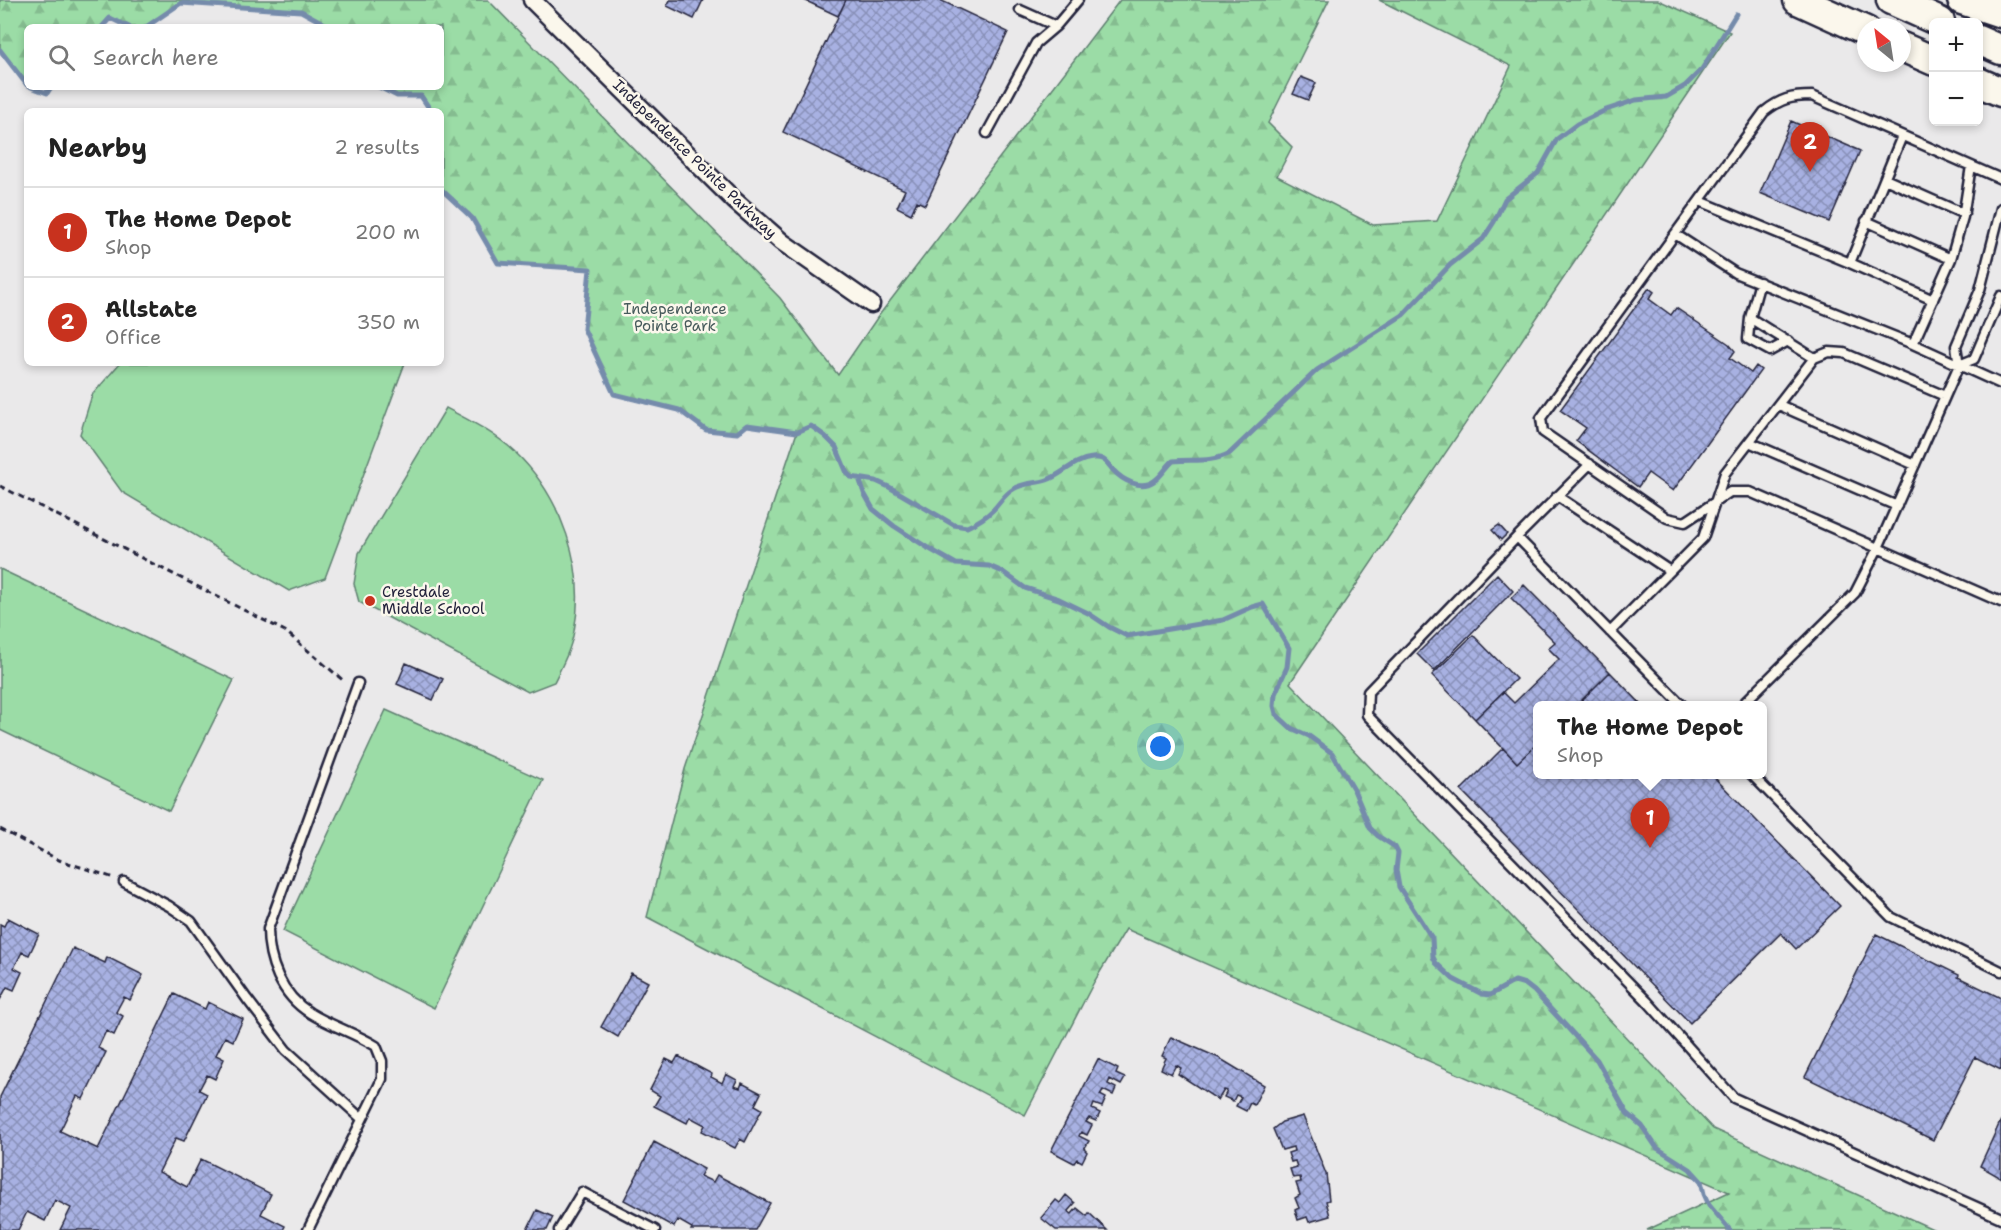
<!DOCTYPE html>
<html lang="en">
<head>
<meta charset="utf-8">
<style>
  :root { --surface:#fff; --page:#f2f2f2; --text:#222; --muted:#767676; --line:#e0e0e0; --accent:#c8321e }
  body { margin:0; font-family:"Shantell Sans",sans-serif; background:var(--page); color:var(--text) }
  .controls { position:absolute; right:18px; top:18px; display:grid; overflow:hidden; border-radius:9px; box-shadow:0 3px 9px #0003 }
  .controls button { width:54px; height:54px; display:grid; place-items:center; padding:0; border:0; border-bottom:2px solid var(--line); background:var(--surface); color:var(--text); font:30px sans-serif }
  .compass { position:absolute; left:1857px; top:18px; width:54px; height:54px; border-radius:50%; background:var(--surface); box-shadow:0 3px 9px #0003; rotate:330deg }
  .you { position:absolute; left:1161px; top:747px; width:21px; height:21px; margin:-15px; border:4px solid #fff; border-radius:50%; background:#1a73e8; box-shadow:0 0 0 9px #1a73e833 }
  .badge { display:grid; place-items:center; width:39px; height:39px; border-radius:50%; background:var(--accent); color:#fff; font-size:20px; font-weight:700 }
  .pin { position:absolute; translate:-50% -50px; filter:drop-shadow(0 2px 3px #0008) }
  .pin::after { content:''; position:absolute; top:32px; width:21px; height:18px; background:inherit; clip-path:polygon(0 0,100% 0,50% 100%) }
  .popup { position:absolute; left:1533px; top:701px; width:234px; height:78px; box-sizing:border-box; display:grid; place-content:center; border-radius:9px; background:var(--surface); filter:drop-shadow(0 2px 4px #0005); font-size:20px; white-space:nowrap; color:var(--muted) }
  .popup b { font-size:22px; color:var(--text) }
  .popup::after { content:''; position:absolute; left:50%; top:100%; margin-left:-12px; border:12px solid transparent; border-top-color:var(--surface) }
  .list { margin:0; padding:0; list-style:none }
  h2 { display:flex; justify-content:space-between; align-items:center; height:78px; margin:0; padding:0 24px; font-size:26px }
  h2 small { font-size:20px; font-weight:400; color:var(--muted) }
  .list li { display:grid; grid-template-columns:39px 1fr auto; gap:18px; align-items:center; box-sizing:border-box; height:90px; padding:0 24px; border-top:2px solid var(--line) }
  .list b { display:block; font-size:22px; white-space:nowrap }
  .list p { margin:0; font-size:20px; white-space:nowrap; color:var(--muted) }
  .list em { font-size:20px; font-style:normal; color:var(--muted) }
  .icon { flex:none; width:33px; height:33px; fill:none; stroke:currentColor; stroke-width:2; stroke-linecap:round; stroke-linejoin:round }
  .map { position:relative; flex:none; width:2001px; height:1230px; overflow:hidden }
  .search { position:absolute; background:var(--surface); box-shadow:0 3px 9px #0003; left:24px; top:24px; width:420px; height:66px; display:flex; align-items:center; gap:15px; box-sizing:border-box; padding:0 21px; border-radius:9px; color:var(--muted); font-size:22px }
  .panel { position:absolute; background:var(--surface); box-shadow:0 3px 9px #0003; left:24px; top:108px; width:420px; height:258px; border-radius:9px }
  .map>svg:first-child { display:block }
  .forest { fill:url(#forest-firs); stroke:#5e7f70; stroke-width:1.5 }
  .park { fill:#9bdca6; stroke:#5e7f70; stroke-width:1.5 }
  .lines { fill:none; stroke-linecap:round; stroke-linejoin:round }
  .stream { stroke:#758bab; stroke-width:5 }
  .building { fill:url(#building-cross-hatch); stroke:#22223b; stroke-width:1.5 }
  .service-casing { stroke:#22223b; stroke-width:13 }
  .minor-casing { stroke:#22223b; stroke-width:21 }
  .trunk-casing { stroke:#22223b; stroke-width:33 }
  .path { stroke:#22223b; stroke-width:3; stroke-dasharray:6 4.5; stroke-linecap:butt }
  .service { stroke:#fbf7ec; stroke-width:8 }
  .minor { stroke:#fbf7ec; stroke-width:16 }
  .trunk { stroke:#fbf7ec; stroke-width:28 }
  .poi-dot { fill:#c8321e; stroke:#fbf7ec; stroke-width:2 }
  .labels { text-anchor:middle; stroke-width:5; stroke-linejoin:round; paint-order:stroke }
  .street-label { font-size:15px; fill:#22223b; stroke:#fbf7ec }
  .park-label { font-size:15px; fill:#465a5b; stroke:#fbf7ec }
  .poi-label { font-size:15px; fill:#22223b; stroke:#fbf7ec; text-anchor:start }
</style>
</head>
<body>
<div class="map">
<svg width="2001" height="1230" viewBox="0 0 2001 1230">
  <defs>
    <pattern id="forest-firs" width="22" height="20" patternUnits="userSpaceOnUse" patternTransform="scale(1.5)"><rect width="22" height="20" fill="#9bdca6"/><path d="M5 1l3.5 6h-7zM16 11l3.5 6h-7z" fill="#85bc90"/></pattern>
    <pattern id="building-cross-hatch" width="8" height="8" patternUnits="userSpaceOnUse" patternTransform="scale(1.5)"><rect width="8" height="8" fill="#a8b1e2"/><path d="M0 0l8 8M0 8l8-8" fill="none" stroke="#8890b8"/></pattern>
  </defs>
  <rect width="100%" height="100%" fill="#eae9ea"/>
  <filter id="ink" filterUnits="userSpaceOnUse"><feTurbulence type="fractalNoise" baseFrequency=".0167" numOctaves="2"/><feDisplacementMap in="SourceGraphic" scale="12" xChannelSelector="R" yChannelSelector="G"/><feConvolveMatrix kernelMatrix="1 2 1 2 8 2 1 2 1" color-interpolation-filters="sRGB"/></filter>
  <g filter="url(#ink)">
    <path class="forest" d="M0,0H488L780,298L838,375L877,318L1120,0H1329L1268,123L1292,147L1277,176L1373,225L1437,221L1511,66L1379,0H1658L1730,32L1290,683L1713,1129L1935,1230H1647L1729,1192L1126,929L1094,982L1025,1115L647,917L685,769L797,432L747,425L737,433L706,430L679,410L614,394L584,329L590,269L498,263L472,218L441,189V111H431L420,96H397L379,87H441V27H327L325,24L301,11L181,3L146,27H129L110,18L102,27H27V85L0,50Z"/>
    <path class="park" d="M120,363H405L325,578L289,591L122,492L80,434L92,395Z
      M446,408C469,420 496,434 515,452C561,496 587,568 574,631C571,649 562,666 554,682L528,692L359,602L354,584L359,553Z
      M0,569L234,680L169,811L0,730Z
      M386,710L543,780L434,1008L283,931Z"/>
    <g class="lines">
      <path class="stream" d="M102,27L110,18L129,27
        M146,27L181,3L301,11L325,24L327,27
        M0,50L27,85
        M31,87L47,93L51,87
        M379,87L397,96H421L431,111
        M441,189L472,218L498,263L590,269L584,329L614,394L679,410L706,430L737,433L747,425L797,432L811,426L825,436L836,447L847,473L851,477L876,481L889,487L954,525L967,527C976,523 986,517 993,510C1000,503 1004,495 1012,490C1023,482 1036,484 1047,480C1063,474 1074,460 1092,458C1104,456 1107,463 1113,470C1123,481 1141,490 1154,481C1162,476 1166,467 1173,461C1193,459 1212,463 1230,453L1317,370L1403,315L1450,265L1483,239L1494,222L1505,199L1538,173L1557,139L1577,124L1606,110L1636,100L1666,97L1685,86L1702,69L1736,14
        M859,478L864,493L873,509L894,526L928,548L956,564L989,566L1003,572L1025,588L1059,599L1088,613L1109,627L1127,636L1223,620L1252,607L1263,604L1289,648L1287,667L1275,694L1274,706L1276,714L1291,728L1309,736L1332,753L1354,790L1370,828L1378,836L1395,847L1398,853L1396,870L1399,887L1432,938L1433,957L1436,963L1453,979L1482,994L1490,995L1515,981L1525,984L1534,991L1597,1060L1627,1113L1642,1126L1657,1148L1690,1169L1701,1181L1704,1194L1709,1205L1730,1230"/>
    </g>
    <path class="building" d="M670,0H703L694,19L667,6Z
      M804,0H846L838,16Z
      M846,0H940L1008,32L925,205L917,201L911,214L897,207L905,190L783,132Z
      M1301,77L1316,83L1308,100L1293,94Z
      M1791,121L1860,151L1829,222L1760,193Z
      M1649,288L1654,292L1649,299L1671,315L1676,308L1729,344L1735,351L1730,358L1751,373L1756,366L1761,370L1673,491L1648,473L1638,487L1576,441L1586,428L1560,410Z
      M1499,525L1507,534L1501,540L1492,530Z
      M1497,574L1513,591L1434,671L1417,654Z
      M1524,585L1610,672L1576,706H1538V743L1517,763L1475,719L1503,692L1514,703L1559,659L1548,648L1555,642L1511,598Z
      M1473,635L1516,679L1475,719L1432,675Z
      M406,663L443,679L433,700L397,684Z
      M1610,672L1643,706H1576Z
      M1538,743V774H1711L1840,906L1796,949L1781,933L1690,1023L1461,790L1503,748L1517,763Z
      M8,918L39,934L29,955L22,952L14,968L22,972L14,990L7,987L0,1000V924L4,926Z
      M1876,934L1959,975L1958,977L2001,998V1070L1975,1057L1933,1140L1805,1077Z
      M73,948L105,963L107,957L143,975L130,1000L124,997L116,1012L123,1016L114,1035L106,1031L98,1048L106,1052L83,1099L77,1096L60,1131L98,1149L174,994L205,1009L208,1002L243,1019L233,1041L225,1037L216,1055L224,1059L215,1079L207,1075L199,1090L207,1094L184,1141L176,1138L159,1172L187,1187L201,1159L271,1194L261,1214L285,1226L283,1230H60L71,1208L55,1200L45,1221L27,1212L18,1230H0V1097Z
      M631,973L648,982L618,1037L601,1027Z
      M1171,1037L1219,1058L1264,1085L1254,1105L1250,1103L1246,1111L1236,1106L1241,1097L1236,1095L1233,1101L1224,1097L1227,1091L1224,1090L1218,1100L1178,1074L1181,1068L1176,1065L1171,1074L1161,1069L1166,1058L1162,1056Z
      M678,1056L712,1074L711,1077L722,1083L726,1074L737,1080L734,1086L740,1088L742,1083L761,1093L755,1105L762,1109L745,1142L740,1139L735,1148L702,1131L705,1125L690,1117L687,1123L654,1106L660,1096L650,1090L666,1059L674,1063Z
      M1098,1059L1118,1069L1116,1074L1125,1078L1121,1085L1110,1079L1108,1084L1116,1088L1113,1095L1103,1090L1100,1095L1106,1098L1102,1107L1094,1104L1092,1109L1100,1113L1096,1121L1089,1118L1086,1122L1092,1125L1087,1135L1081,1132L1079,1136L1089,1141L1084,1149L1087,1152L1082,1162L1077,1159L1074,1163L1051,1151Z
      M1303,1116L1326,1174L1329,1200L1326,1201L1330,1216L1309,1222L1307,1217L1298,1220L1295,1210L1299,1208L1295,1198L1300,1195L1296,1183L1301,1182L1300,1177L1293,1178L1290,1169L1297,1167L1295,1161L1291,1162L1288,1153L1294,1151L1293,1147L1282,1150L1273,1129L1282,1122Z
      M2001,1120V1178L1980,1166Z
      M654,1142L704,1169L700,1176L713,1182L717,1175L770,1203L755,1230H691L692,1228L678,1220L674,1227L624,1200Z
      M1066,1195L1075,1203L1068,1211L1072,1214L1077,1208L1087,1216L1089,1213L1107,1230H1056L1041,1218L1056,1200L1060,1203Z
      M537,1210L553,1217L547,1230H527Z"/>
    <g class="lines">
      <defs>
        <path id="service" d="M1020,10L1056,26L1078,0
          M987,133L1036,43L1056,26
          M1885,179L1964,214
          M2001,179L1812,96C1791,96 1780,99 1764,112L1541,418L1543,432L1667,518L1685,522L1730,492H1750L2001,602
          M1700,201L1850,263L1933,300
          M2001,208L1980,290L1956,346L1959,365L1974,359L2001,296
          M1866,221L1951,259
          M1675,234L1735,273L1913,344L2001,384
          M1850,263L1902,136
          M1760,282L1750,318L1814,358
          M1750,318L1748,339L1770,351L1788,341
          M1913,344L1951,259L1963,217L1971,166
          M1779,405L1915,465
          M1749,442L1897,506
          M1557,496L1670,571
          M1517,537L1590,464
          M1610,632L1703,538L1725,473L1814,358L1829,352L1844,353L1945,396
          M1683,706L1517,537L1368,692L1367,715L1647,1001L1734,1098L2001,1218
          M1741,706L1855,593L1878,548L1959,365
          M1751,774L1891,917L2001,971
          M124,882L169,906L191,921L247,999L286,1050L362,1119
          M308,1230L382,1079V1061L376,1046C355,1033 331,1026 310,1013C281,995 268,961 268,929L358,683
          M559,1230L582,1192L655,1230"/>
        <path id="minor" d="M532,0L735,201L782,242L871,304"/>
        <path id="trunk" d="M1798,0L1866,31
          M1891,0L1940,22
          M1962,0L2001,13
          M1978,40L2001,50
          M1902,47L1934,61
          M1978,82L2001,92"/>
      </defs>
      <use href="#service" class="service-casing"/>
      <use href="#minor" class="minor-casing"/>
      <use href="#trunk" class="trunk-casing"/>
      <path class="path" d="M0,486L285,631L345,682
        M0,829L59,860L114,878"/>
      <use href="#service" class="service"/>
      <use href="#minor" class="minor"/>
      <use href="#trunk" class="trunk"/>
    </g>
  </g>
  <circle class="poi-dot" cx="370" cy="601" r="6"/>
  <g class="labels">
    <g class="street-label">
      <text transform="translate(695 159) rotate(44)" y="5">Independence Pointe Parkway</text>
    </g>
    <g class="park-label">
      <text x="675" y="314">Independence<tspan x="675" dy="17">Pointe Park</tspan></text>
    </g>
    <g class="poi-label">
      <text x="382" y="597">Crestdale<tspan x="382" dy="17">Middle School</tspan></text>
    </g>
  </g>
</svg>
<div class="controls">
<button>+</button>
<button>−</button>
</div>
<svg class="compass" viewBox="-18 -18 36 36"><path d="M0-13l5 13h-10z" fill="#e53935"/><path d="M0 13l5-13h-10z" fill="#767676"/></svg>
<div class="you"></div>
<div class="pin badge" style="left:1650px;top:848px">1</div>
<div class="popup"><b>The Home Depot</b>Shop</div>
<div class="pin badge" style="left:1810px;top:172px">2</div>
<div class="search"><svg class="icon" aria-label="search" viewBox="0 0 24 24"><circle cx="10" cy="10" r="6"/><path d="M15 15l6 6"/></svg>Search here</div>
<section class="panel">
<h2>Nearby<small>2 results</small></h2>
<ul class="list">
<li><span class="badge">1</span><div><b>The Home Depot</b><p>Shop</p></div><em>200 m</em></li>
<li><span class="badge">2</span><div><b>Allstate</b><p>Office</p></div><em>350 m</em></li>
</ul>
</section>
</div>
</body>
</html>
